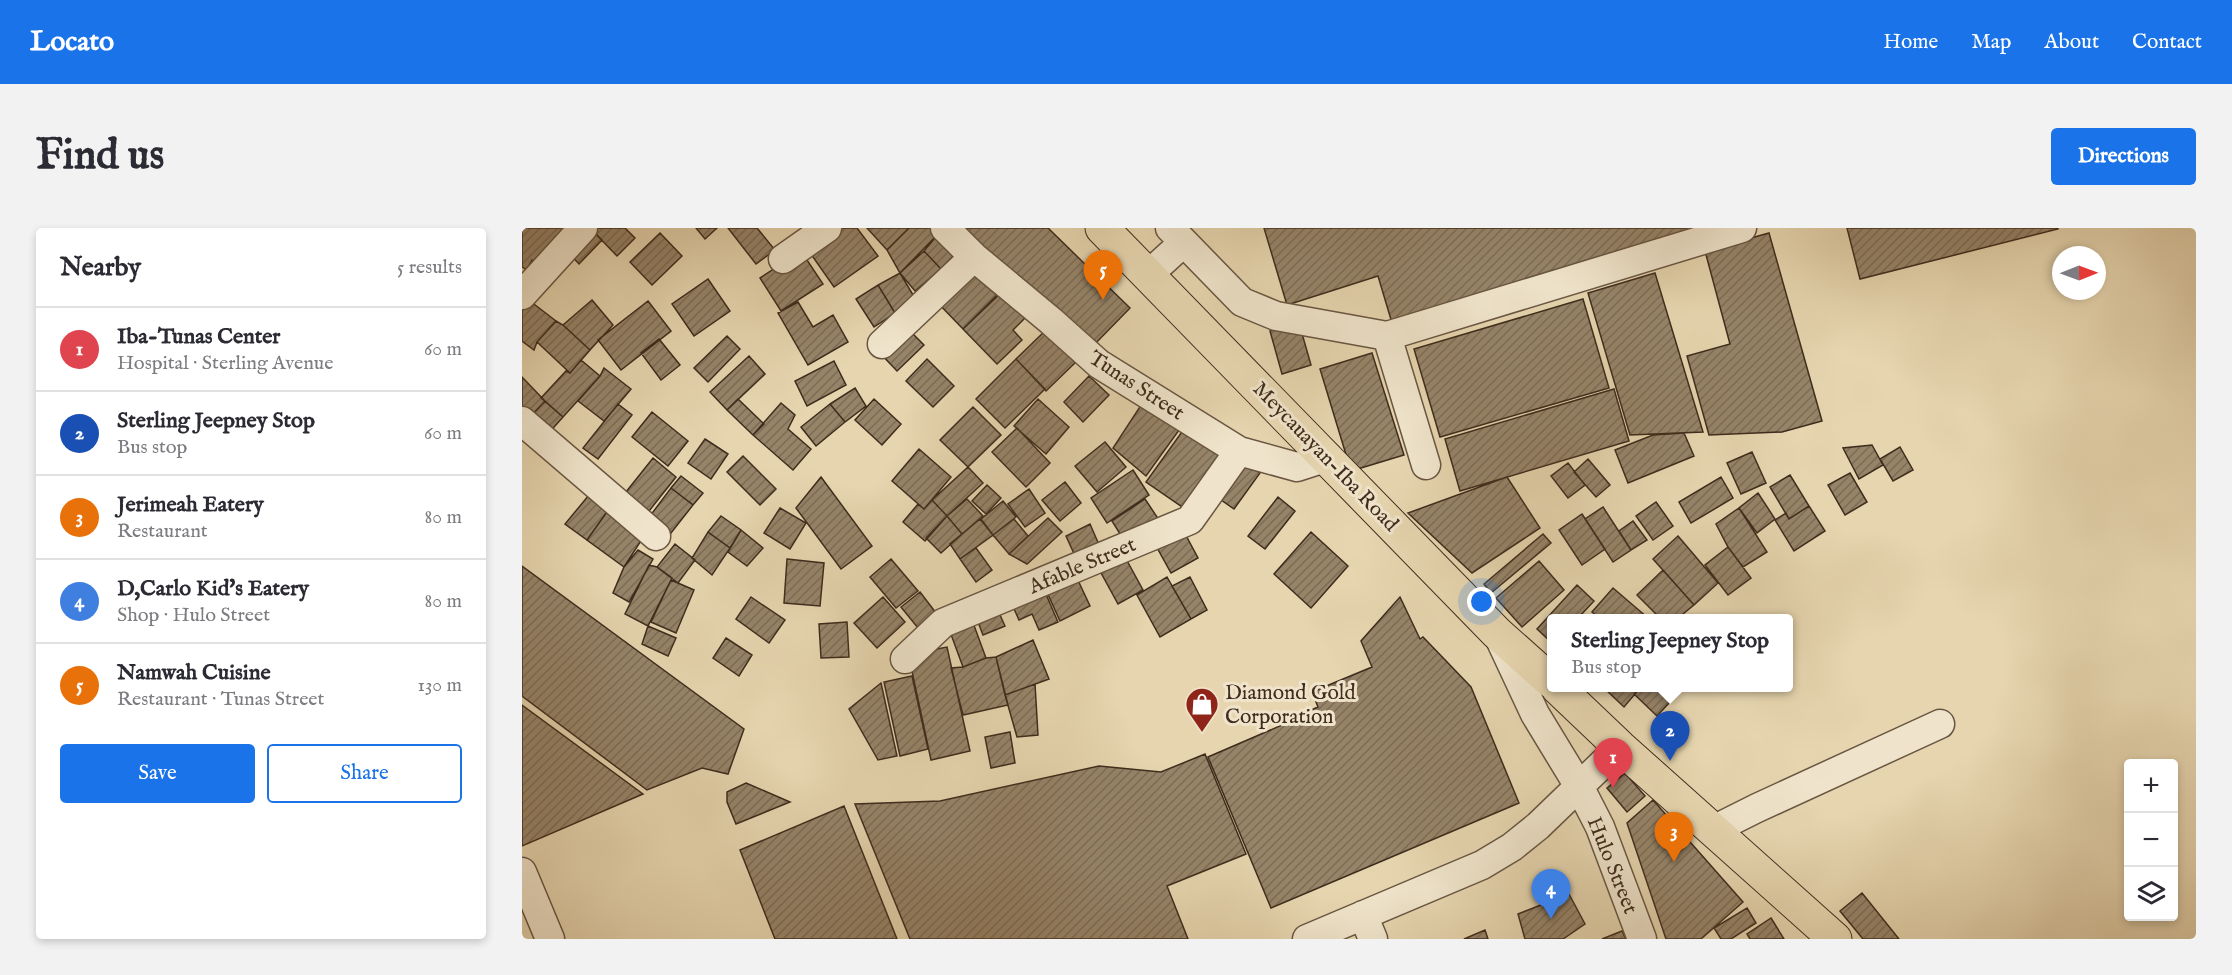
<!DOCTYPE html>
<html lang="en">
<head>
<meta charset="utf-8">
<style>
  :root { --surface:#fff; --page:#f2f2f3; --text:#2b2b33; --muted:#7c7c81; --line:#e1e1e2; --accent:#1a73e8 }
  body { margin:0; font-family:"IM FELL English",serif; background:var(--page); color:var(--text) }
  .controls { position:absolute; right:18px; bottom:18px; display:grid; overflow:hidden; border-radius:6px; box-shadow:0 3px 9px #0003 }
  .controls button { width:54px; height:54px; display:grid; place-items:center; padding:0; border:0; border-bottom:2px solid var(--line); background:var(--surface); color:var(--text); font:30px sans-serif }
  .compass { position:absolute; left:1530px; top:18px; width:54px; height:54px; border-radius:50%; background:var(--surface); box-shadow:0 3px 9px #0003; rotate:89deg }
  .you { position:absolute; left:960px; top:374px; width:21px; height:21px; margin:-15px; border:4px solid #fff; border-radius:50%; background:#1a73e8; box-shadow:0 0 0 9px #1a73e833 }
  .badge { display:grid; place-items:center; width:39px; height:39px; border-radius:50%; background:var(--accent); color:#fff; font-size:20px; font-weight:700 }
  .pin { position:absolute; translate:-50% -50px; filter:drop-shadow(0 2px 3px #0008) }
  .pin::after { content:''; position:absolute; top:32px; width:21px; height:18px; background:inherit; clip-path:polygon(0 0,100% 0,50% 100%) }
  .popup { position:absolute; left:1025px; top:386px; width:246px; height:78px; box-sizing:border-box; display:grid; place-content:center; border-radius:6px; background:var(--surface); filter:drop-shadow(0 2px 4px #0005); font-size:20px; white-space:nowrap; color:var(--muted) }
  .popup b { font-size:22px; color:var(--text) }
  .popup::after { content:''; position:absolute; left:50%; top:100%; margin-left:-12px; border:12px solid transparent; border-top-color:var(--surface) }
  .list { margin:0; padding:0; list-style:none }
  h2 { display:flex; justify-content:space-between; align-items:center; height:78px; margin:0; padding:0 24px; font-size:26px }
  h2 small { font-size:20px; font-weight:400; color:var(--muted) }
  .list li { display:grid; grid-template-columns:39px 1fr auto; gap:18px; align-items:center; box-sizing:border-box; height:84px; padding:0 24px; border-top:2px solid var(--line) }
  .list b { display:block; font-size:22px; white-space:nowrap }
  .list p { margin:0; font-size:20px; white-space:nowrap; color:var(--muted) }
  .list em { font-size:20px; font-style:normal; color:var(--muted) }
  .actions { display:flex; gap:12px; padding:18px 24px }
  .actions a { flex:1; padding:14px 0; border:2px solid var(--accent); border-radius:6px; text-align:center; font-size:21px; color:var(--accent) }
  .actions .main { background:var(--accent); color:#fff }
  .icon { flex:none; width:33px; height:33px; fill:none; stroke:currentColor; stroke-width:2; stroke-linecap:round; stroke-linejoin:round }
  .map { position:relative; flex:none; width:1674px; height:711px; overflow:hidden; border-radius:6px }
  header { display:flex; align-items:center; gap:36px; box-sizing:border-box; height:84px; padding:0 30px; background:var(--accent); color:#fff }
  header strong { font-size:28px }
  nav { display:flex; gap:33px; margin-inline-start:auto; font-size:21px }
  .intro { display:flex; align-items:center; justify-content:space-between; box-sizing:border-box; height:144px; padding:0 36px }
  h1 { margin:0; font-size:42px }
  .button { padding:15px 27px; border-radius:6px; background:var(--accent); color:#fff; font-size:21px; font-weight:700 }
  main { display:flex; gap:36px; padding:0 36px }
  aside { flex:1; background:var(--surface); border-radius:6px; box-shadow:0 3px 9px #0003 }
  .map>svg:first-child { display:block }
  .building { fill:url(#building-hatch); stroke:#3f2c1d; stroke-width:1.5 }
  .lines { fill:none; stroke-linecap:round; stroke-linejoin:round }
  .minor-casing { stroke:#695642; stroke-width:31 }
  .major-casing { stroke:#3f2c1d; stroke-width:35 }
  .minor { stroke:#efe4cb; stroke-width:28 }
  .major { stroke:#e6d5af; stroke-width:33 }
  .labels { text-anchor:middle; stroke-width:6; stroke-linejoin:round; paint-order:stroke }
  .street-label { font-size:21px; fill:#3f2c1d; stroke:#efe4cb }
  .poi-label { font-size:21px; fill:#3f2c1d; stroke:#efe4cb; text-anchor:start }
</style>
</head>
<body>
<header>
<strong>Locato</strong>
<nav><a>Home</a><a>Map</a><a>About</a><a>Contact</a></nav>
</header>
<div class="intro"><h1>Find us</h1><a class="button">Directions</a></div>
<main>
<aside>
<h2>Nearby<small>5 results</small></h2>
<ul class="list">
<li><span class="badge" style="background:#e0444e">1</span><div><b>Iba-Tunas Center</b><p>Hospital · Sterling Avenue</p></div><em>60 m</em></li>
<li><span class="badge" style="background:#1a4fb4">2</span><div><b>Sterling Jeepney Stop</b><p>Bus stop</p></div><em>60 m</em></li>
<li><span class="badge" style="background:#e8710a">3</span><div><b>Jerimeah Eatery</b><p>Restaurant</p></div><em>80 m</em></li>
<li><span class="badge" style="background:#3f7fe0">4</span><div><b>D,Carlo Kid's Eatery</b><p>Shop · Hulo Street</p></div><em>80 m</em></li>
<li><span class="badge" style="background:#e8710a">5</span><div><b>Namwah Cuisine</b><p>Restaurant · Tunas Street</p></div><em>130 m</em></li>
</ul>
<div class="actions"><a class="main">Save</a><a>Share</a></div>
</aside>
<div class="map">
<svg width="1674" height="711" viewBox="0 0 1674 711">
  <defs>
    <pattern id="building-hatch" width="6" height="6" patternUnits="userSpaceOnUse" patternTransform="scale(1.5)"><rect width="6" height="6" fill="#968469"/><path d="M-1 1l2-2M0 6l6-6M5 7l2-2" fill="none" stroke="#7c6c56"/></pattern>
  </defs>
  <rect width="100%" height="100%" fill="#e6d5af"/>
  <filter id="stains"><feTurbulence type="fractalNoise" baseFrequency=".00333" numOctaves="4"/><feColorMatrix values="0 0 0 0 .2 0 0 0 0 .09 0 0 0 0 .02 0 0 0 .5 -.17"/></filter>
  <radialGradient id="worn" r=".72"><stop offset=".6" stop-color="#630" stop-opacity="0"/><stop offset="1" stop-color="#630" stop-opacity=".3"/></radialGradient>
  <path class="building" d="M0,0H52L20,38L10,32L5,42L0,39Z
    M68,0H103L113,10L95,28Z
    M68,0L80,12L57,36L44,22Z
    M174,0H195L183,11Z
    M206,0H235L253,22L234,36Z
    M310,0H335L356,28L312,59L284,19Z
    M345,0H387L365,22Z
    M387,0H414L418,4L378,45L365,22Z
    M442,0H526L608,80L567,122Z
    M742,0H1177L870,95L856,48L765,77Z
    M1325,0H1536V1L1338,51Z
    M418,4L438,21L419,41L402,23Z
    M138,5L160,28L130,57L108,34Z
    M1247,5L1300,193L1260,204L1187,207L1165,128L1208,116L1183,23Z
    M279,23L301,56L259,83L238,50Z
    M402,23L419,41L393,63L378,45Z
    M448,39L475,67L441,101L414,73Z
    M378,45L394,72L373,85L356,57Z
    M1133,45L1181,204L1108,207L1066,65Z
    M186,51L208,83L172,108L150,76Z
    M356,57L373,85L352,99L334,71Z
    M482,62L506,87L491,102L500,112L475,136L441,101Z
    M1061,71L1087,160L918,209L892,121Z
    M70,72L91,97L68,122L41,97Z
    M8,73L34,93L15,114L12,122L0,113V83Z
    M126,73L149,103L99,142L76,112Z
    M276,74L291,99L311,87L326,114L286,137L256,85Z
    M34,93L41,97L68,122L48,145L15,114Z
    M777,95L789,137L760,146L748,103Z
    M527,99L557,131L524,163L494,131Z
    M388,103L402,117L375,143L358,125Z
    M205,108L218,121L186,154L172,140Z
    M137,111L158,137L139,152L119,125Z
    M850,125L882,227L829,243L798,141Z
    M227,128L243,146L205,182L188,164Z
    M405,131L432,158L411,179L384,153Z
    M494,131L523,161L483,200L454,171Z
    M59,132L78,148L41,189L19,170L44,143L48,145Z
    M312,133L324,157L285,178L273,153Z
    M82,140L109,161L82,193L56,173L78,148Z
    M567,148L587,167L561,194L542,174Z
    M0,149L23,173L6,191L0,185Z
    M333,160L344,178L323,194L308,176Z
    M1092,161L1107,213L938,263L923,211Z
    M216,171L242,196L231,207L205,182Z
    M352,171L379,196L360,217L333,192Z
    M516,171L547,199L524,226L492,198Z
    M623,171L660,198L624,248L591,220Z
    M23,173L41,189L24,208L6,191Z
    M259,175L273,187L266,201L289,221L271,242L231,207Z
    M96,176L110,187L76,231L61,220Z
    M308,176L323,194L294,218L279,199Z
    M451,179L479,207L446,239L418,212Z
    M130,184L166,213L146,238L110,209Z
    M495,200L528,235L504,259L470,224Z
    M662,201L704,231L666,283L624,254Z
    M1162,205L1172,228L1106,255L1093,222L1131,207Z
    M183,211L206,226L189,251L166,235Z
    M583,214L604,239L575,264L553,238Z
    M1350,217L1361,237L1337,251L1321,220Z
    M1378,219L1391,242L1371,253L1358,231Z
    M397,221L429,249L402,281L370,253Z
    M1230,224L1244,255L1219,266L1205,235Z
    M221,228L254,261L238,277L205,244Z
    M131,230L154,249L127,283L104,264Z
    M1066,231L1088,257L1074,269L1052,244Z
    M722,232L738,245L712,281L695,269Z
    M1046,235L1063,257L1046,270L1029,248Z
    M446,239L461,255L425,288L410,272Z
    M611,242L627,267L585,295L569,270Z
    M1328,245L1345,274L1323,287L1306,257Z
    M1268,247L1287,278L1267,291L1248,259Z
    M159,248L181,265L171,277L149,260Z
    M299,249L350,318L319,341L274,280Z
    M985,249L1018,300L950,345L886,285Z
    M1199,249L1211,270L1169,295L1157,274Z
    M543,254L559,275L538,293L520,272Z
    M465,257L479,270L464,286L450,273Z
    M149,260L171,277L149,305L128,288Z
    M72,261L87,281L65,312L43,296Z
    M507,261L523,285L503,299L486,276Z
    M1236,265L1253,291L1235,305L1217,280Z
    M756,269L773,283L743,321L726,308Z
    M445,271L461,288L440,306L425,288Z
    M623,271L637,292L603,314L590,293Z
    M410,272L425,288L403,313L381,294L396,276L402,281Z
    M481,273L494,289L471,307L459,291Z
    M1134,274L1151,298L1131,312L1114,288Z
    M1287,278L1303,303L1272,323L1253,292L1264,285L1267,291Z
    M1081,279L1109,322L1091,334L1063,291Z
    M258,280L284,295L268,321L242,305Z
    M1217,280L1245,324L1221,339L1206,319L1194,296Z
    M87,281L124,305L102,339L65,312Z
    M1060,286L1083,321L1060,337L1037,302Z
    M199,288L219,302L208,320L186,304Z
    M425,288L440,306L419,325L404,310Z
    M526,290L540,304L505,336L487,326Z
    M458,291L471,307L438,331L428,316Z
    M492,291L506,308L487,326L471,307Z
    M1111,293L1125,312L1109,322L1097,303Z
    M568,296L578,319L554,330L544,308Z
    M660,300L676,330L649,345L633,316Z
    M219,302L241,320L225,338L206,324Z
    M186,304L208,320L190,347L170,330Z
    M789,304L826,338L789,380L752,346Z
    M1021,306L1029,315L969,365L962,356Z
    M1156,308L1196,355L1172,377L1131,331Z
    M153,316L173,332L156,355L135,339Z
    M1206,319L1229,350L1206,367L1183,337Z
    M454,320L470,342L454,354L438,331Z
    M116,322L131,331L107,374L91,365L102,339Z
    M603,329L621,362L596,376L578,343Z
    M265,331L302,335L298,378L262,375Z
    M369,331L396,363L374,380L348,349Z
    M1017,333L1042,362L1000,399L974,370Z
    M127,337L135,339L150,350L126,398L103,386Z
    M0,338L222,501L206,546L180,540L125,562L0,468Z
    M1141,342L1172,377L1156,390H1138L1115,367Z
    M554,348L568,378L538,393L524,362Z
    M645,349L669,391L638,409L615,367Z
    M668,349L685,382L669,391L650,358Z
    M149,352L172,362L154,405L129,394Z
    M520,357L536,394L517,402L510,386L497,392L488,372Z
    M1055,357L1072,373L1056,390H1030V415L1015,401Z
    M1091,360L1126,390H1077L1070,384Z
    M398,364L414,385L396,400L379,379Z
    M229,369L263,392L247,415L214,391Z
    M361,369L383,394L355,420L332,395Z
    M878,369L898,411L901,409L949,459L997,575L749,680L686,529L774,491L773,489L796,479L790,464L850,439L839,413Z
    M474,378L483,398L461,407L453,386Z
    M450,392L464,430L441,439L427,401Z
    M325,394L327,429L299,430L297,396Z
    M126,398L154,410L146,428L120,416Z
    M204,410L230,427L217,448L191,430Z
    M511,412L527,451L483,467L474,429Z
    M425,419L448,523L409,532L388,434L399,424Z
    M474,429L486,477L441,487L429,440L441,439L464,430Z
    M390,448L406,521L378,528L362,454Z
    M359,455L375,528L356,532L327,481Z
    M513,456L516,507L495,509L483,467Z
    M1082,460H1118L1102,479Z
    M1118,460H1161L1135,488L1112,466Z
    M0,477L121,566L0,618Z
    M488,504L493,535L469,540L463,509Z
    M683,526L724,626L645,658L666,711H388L333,576L418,573L577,538L639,544Z
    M1103,545L1123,568L1105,584L1085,560Z
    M224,555L268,574L214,596L205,574V564Z
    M1131,572L1221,674L1179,711H1144L1105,595Z
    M322,578L375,711H253L218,622Z
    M1340,665L1377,711H1341L1318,683Z
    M1047,666L1063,696L1041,711H1003L996,686Z
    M1225,680L1234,695L1209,711H1199L1192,700Z
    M1249,690L1262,711H1228L1225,706Z
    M963,702L966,711H942Z
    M1100,703L1104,711H1080Z"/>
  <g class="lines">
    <defs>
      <path id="minor" d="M423,0L452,29L529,93L577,136L717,223L775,239L806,229
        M648,0L720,74L754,88L865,108L1220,0
        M261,31L305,0
        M627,46L661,15
        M0,67L61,0
        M865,108L904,237
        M360,116L452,29
        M0,193L134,308
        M976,407L1013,486L1058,560L1078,599L1120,711
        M383,431L421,395L668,292L717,223
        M1191,602L1235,580L1418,496
        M0,644L28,711
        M841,687L851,711
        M785,711L960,637L990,619L1016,598L1098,519"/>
      <path id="major" d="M580,0L975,405L1030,454
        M1036,460L1098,519L1313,711"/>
    </defs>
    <use href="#minor" class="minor-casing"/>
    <use href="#major" class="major-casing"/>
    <use href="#minor" class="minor"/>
    <use href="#major" class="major"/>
  </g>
  <defs>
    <symbol id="shop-pin" viewBox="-11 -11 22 30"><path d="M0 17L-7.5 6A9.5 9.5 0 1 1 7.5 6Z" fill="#8f2418" stroke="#efe4cb"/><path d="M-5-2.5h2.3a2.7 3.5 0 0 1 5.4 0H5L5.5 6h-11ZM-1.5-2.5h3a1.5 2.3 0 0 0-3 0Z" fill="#fff"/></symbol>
  </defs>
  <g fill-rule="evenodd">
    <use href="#shop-pin" x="661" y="457" width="38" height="52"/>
  </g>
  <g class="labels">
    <g class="street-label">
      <text transform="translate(615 157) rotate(33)" y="7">Tunas Street</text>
      <text transform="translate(804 228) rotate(46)" y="7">Meycauayan-Iba Road</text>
      <text transform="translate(560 337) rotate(-23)" y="7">Afable Street</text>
      <text transform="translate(1091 637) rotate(68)" y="7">Hulo Street</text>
    </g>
    <g class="poi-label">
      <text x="703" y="471">Diamond Gold<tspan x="703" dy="24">Corporation</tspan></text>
    </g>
  </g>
  <rect width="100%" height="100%" filter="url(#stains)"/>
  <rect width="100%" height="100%" fill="url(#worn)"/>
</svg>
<div class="controls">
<button>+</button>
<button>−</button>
<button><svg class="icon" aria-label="layers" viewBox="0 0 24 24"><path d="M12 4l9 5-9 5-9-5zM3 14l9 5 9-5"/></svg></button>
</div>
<svg class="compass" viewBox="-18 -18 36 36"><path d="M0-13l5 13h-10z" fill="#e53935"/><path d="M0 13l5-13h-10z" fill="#7c7c81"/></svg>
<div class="you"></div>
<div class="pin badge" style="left:1091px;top:560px;background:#e0444e">1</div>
<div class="pin badge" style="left:1148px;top:533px;background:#1a4fb4">2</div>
<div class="popup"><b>Sterling Jeepney Stop</b>Bus stop</div>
<div class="pin badge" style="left:1152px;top:634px;background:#e8710a">3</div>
<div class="pin badge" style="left:1029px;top:691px;background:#3f7fe0">4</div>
<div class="pin badge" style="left:581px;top:72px;background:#e8710a">5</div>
</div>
</main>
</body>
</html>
